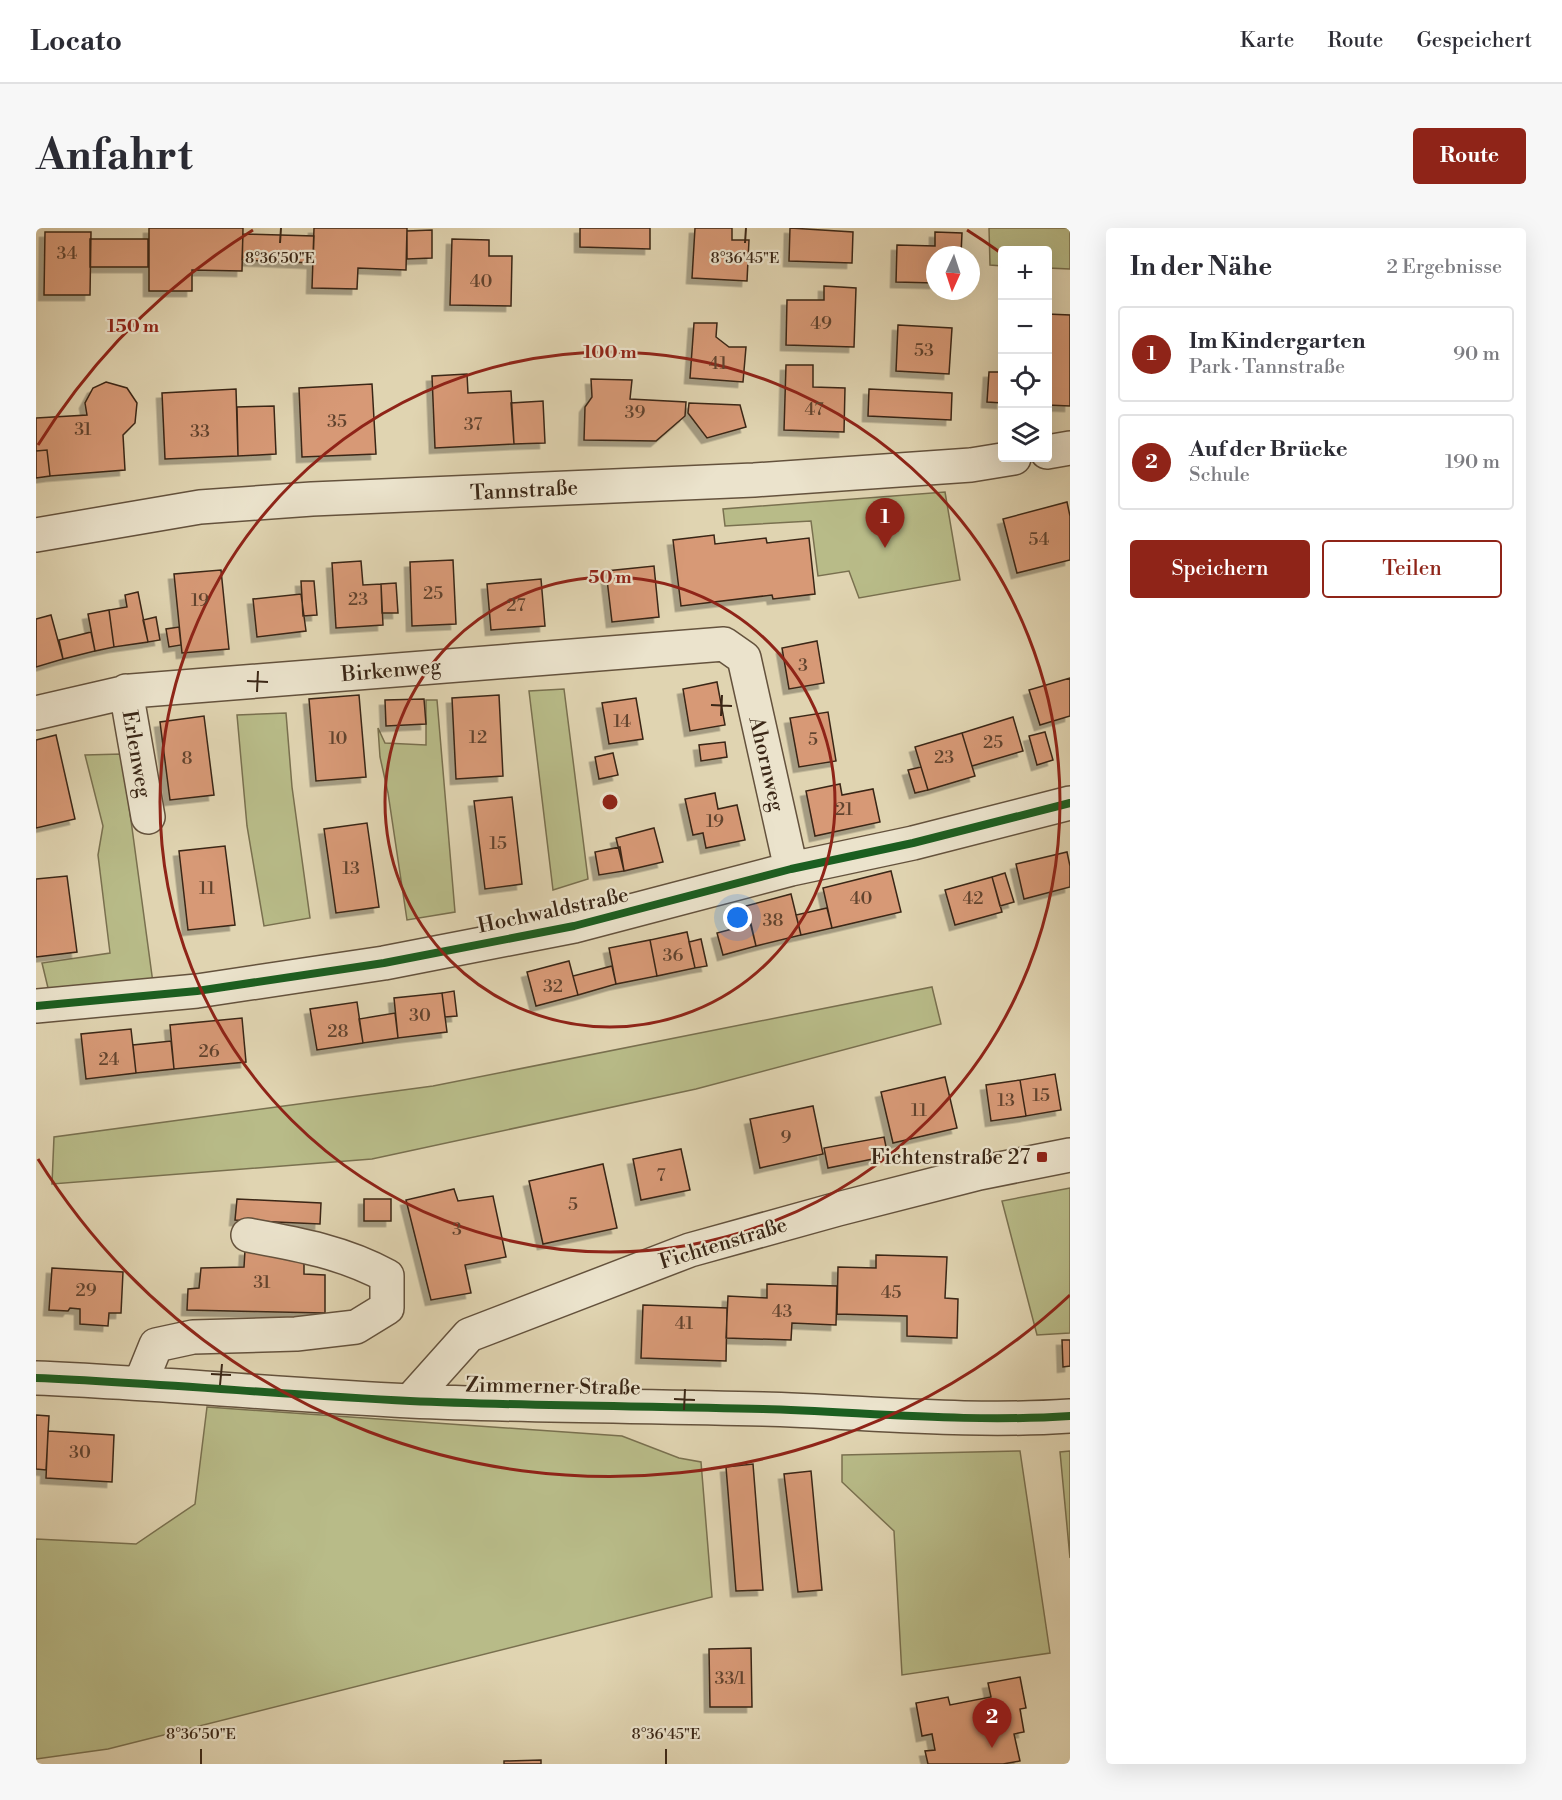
<!DOCTYPE html>
<html lang="de">
<head>
<meta charset="utf-8">
<style>
  :root { --surface:#fff; --page:#f7f7f7; --text:#2b2b33; --muted:#7c7c81; --line:#e1e1e2; --accent:#8f2418 }
  body { margin:0; font-family:"Libre Bodoni",serif; background:var(--page); color:var(--text) }
  .controls { position:absolute; right:18px; top:18px; display:grid; overflow:hidden; border-radius:6px; box-shadow:0 6px 24px #0002 }
  .controls button { width:54px; height:54px; display:grid; place-items:center; padding:0; border:0; border-bottom:2px solid var(--line); background:var(--surface); color:var(--text); font:30px sans-serif }
  .compass { position:absolute; left:890px; top:18px; width:54px; height:54px; border-radius:50%; background:var(--surface); box-shadow:0 6px 24px #0002; rotate:183deg }
  .you { position:absolute; left:702px; top:690px; width:21px; height:21px; margin:-15px; border:4px solid #fff; border-radius:50%; background:#1a73e8; box-shadow:0 0 0 9px #1a73e833 }
  .badge { display:grid; place-items:center; width:39px; height:39px; border-radius:50%; background:var(--accent); color:#fff; font-size:20px; font-weight:700 }
  .pin { position:absolute; translate:-50% -50px; filter:drop-shadow(0 2px 3px #0008) }
  .pin::after { content:''; position:absolute; top:32px; width:21px; height:18px; background:inherit; clip-path:polygon(0 0,100% 0,50% 100%) }
  .list { margin:0; padding:0; list-style:none }
  h2 { display:flex; justify-content:space-between; align-items:center; height:78px; margin:0; padding:0 24px; font-size:26px }
  h2 small { font-size:20px; font-weight:400; color:var(--muted) }
  .list li { display:grid; grid-template-columns:39px 1fr auto; gap:18px; align-items:center; box-sizing:border-box; height:96px; margin:0 12px 12px; padding:0 12px; border:2px solid var(--line); border-radius:6px }
  .list b { display:block; font-size:22px; white-space:nowrap }
  .list p { margin:0; font-size:20px; white-space:nowrap; color:var(--muted) }
  .list em { font-size:20px; font-style:normal; color:var(--muted) }
  .actions { display:flex; gap:12px; padding:18px 24px }
  .actions a { flex:1; padding:14px 0; border:2px solid var(--accent); border-radius:6px; text-align:center; font-size:21px; color:var(--accent) }
  .actions .main { background:var(--accent); color:#fff }
  .icon { flex:none; width:33px; height:33px; fill:none; stroke:currentColor; stroke-width:2; stroke-linecap:round; stroke-linejoin:round }
  .map { position:relative; flex:none; width:1034px; height:1536px; overflow:hidden; border-radius:6px }
  header { display:flex; align-items:center; gap:36px; box-sizing:border-box; height:84px; padding:0 30px; background:var(--surface); border-bottom:2px solid var(--line) }
  header strong { font-size:28px }
  nav { display:flex; gap:33px; margin-inline-start:auto; font-size:21px }
  .intro { display:flex; align-items:center; justify-content:space-between; box-sizing:border-box; height:144px; padding:0 36px }
  h1 { margin:0; font-size:42px }
  .button { padding:15px 27px; border-radius:6px; background:var(--accent); color:#fff; font-size:21px; font-weight:700 }
  main { display:flex; gap:36px; padding:0 36px }
  aside { flex:1; background:var(--surface); border-radius:6px; box-shadow:0 6px 24px #0002 }
  .map>svg:first-child { display:block }
  .green { fill:#b8bb88; stroke:#79704f; stroke-width:1.5 }
  .building { fill:#d79976; stroke:#3a2616; stroke-width:1.5; filter:url(#shadow) }
  .lines { fill:none; stroke-linecap:round; stroke-linejoin:round }
  .minor-casing { stroke:#64523d; stroke-width:36 }
  .minor { stroke:#ebe3cc; stroke-width:33 }
  .cycleway-casing { stroke:#ebe3cc; stroke-width:11 }
  .cycleway { stroke:#1b5e20; stroke-width:8 }
  .ticks { fill:none; stroke:#3a2616; stroke-width:2 }
  .ring { fill:none; stroke:#8f2418; stroke-width:3 }
  .poi-dot { fill:#8f2418; stroke:#ebe3cc; stroke-width:2 }
  .labels { text-anchor:middle; stroke-width:4.5; stroke-linejoin:round; paint-order:stroke }
  .number-label { font-size:18px; fill:#61432e }
  .street-label { font-size:21px; fill:#3a2616; stroke:#ebe3cc }
  .poi-label { font-size:21px; fill:#3a2616; stroke:#ebe3cc; text-anchor:end }
  .ticks-label { font-size:15px; text-anchor:middle; fill:#3a2616; stroke:#ebe3cc; stroke-width:4.5; stroke-linejoin:round; paint-order:stroke }
  .centre { fill:#8f2418; stroke:#ebe3cc; stroke-width:3 }
  .ring-label { font-size:18px; text-anchor:middle; font-weight:bold; fill:#8f2418; stroke:#ebe3cc; stroke-width:4.5; stroke-linejoin:round; paint-order:stroke }
</style>
</head>
<body>
<header>
<strong>Locato</strong>
<nav><a>Karte</a><a>Route</a><a>Gespeichert</a></nav>
</header>
<div class="intro"><h1>Anfahrt</h1><a class="button">Route</a></div>
<main>
<div class="map">
<svg width="1034" height="1536" viewBox="0 0 1034 1536">
  <defs>
    <filter id="shadow"><feDropShadow dx="-5.5" dy="5.5" stdDeviation="0" flood-color="#0004"/></filter>
  </defs>
  <rect width="100%" height="100%" fill="#e0d4b1"/>
  <filter id="stains"><feTurbulence type="fractalNoise" baseFrequency=".00333" numOctaves="4"/><feColorMatrix values="0 0 0 0 .2 0 0 0 0 .09 0 0 0 0 .02 0 0 0 .5 -.17"/></filter>
  <radialGradient id="worn" r=".72"><stop offset=".6" stop-color="#630" stop-opacity="0"/><stop offset="1" stop-color="#630" stop-opacity=".3"/></radialGradient>
  <path class="green" d="M953,0H1034V41L1012,40L1011,22H966V38L954,37Z
    M909,264L924,352L823,370L813,343L782,348L775,293L689,298L687,281Z
    M528,461L552,651L517,662L493,463Z
    M390,472H401L419,684L371,692L352,565L344,529L342,500L349,515L390,517Z
    M250,485L256,559L274,690L228,698L211,598L201,487Z
    M86,526L117,755L12,760L6,735L74,725L62,627L67,598L49,527Z
    M896,759L905,796L660,861L336,931L16,956L18,909L397,858Z
    M1034,960V1105L1001,1107L966,973Z
    M171,1179L586,1208L643,1230L665,1234L676,1369L72,1521L0,1531V1311L100,1316L159,1276Z
    M984,1223L1014,1425L866,1447L858,1303L806,1254V1227Z
    M1034,1223V1330L1024,1224Z"/>
  <path class="building" d="M113,0H207L206,43L156,42V63H113Z
    M278,0H371L370,42L322,40L321,61L276,60Z
    M544,0H614V21L544,19Z
    M659,0H696V12H713L711,53L656,50Z
    M754,0L817,4L816,35L753,33Z
    M396,2V30L371,31V3Z
    M9,4H55L54,67H8Z
    M899,4L926,5L925,27H899V55L860,54L861,17L899,18Z
    M207,6L278,8L277,35L206,32Z
    M54,11H112V39H54Z
    M416,11L453,12V28H476L475,78L414,77Z
    M788,58L820,60L818,119L750,117L751,72H788Z
    M1011,86L1034,87V178L1011,177Z
    M658,95H681L680,109L693,119H710L707,154L654,150Z
    M862,97L916,100L913,146L860,143Z
    M750,137H777V159L809,160L808,204L748,202Z
    M953,144H966V175L951,174Z
    M431,146L432,165L475,163L478,216L399,220L396,148Z
    M555,151L596,152L594,171L650,174L649,188L620,213L548,212L549,179L556,169Z
    M70,154L91,160L101,175L99,195L87,207L89,242L14,248L11,222L0,223V190L51,187L49,175L57,160Z
    M336,156L340,226L266,229L263,160Z
    M200,161L202,228L129,231L126,165Z
    M833,161L916,165L915,192L832,188Z
    M507,173L509,215L478,216L475,175Z
    M653,175L704,177L710,199L671,210L652,185Z
    M238,178L240,226L202,228L201,179Z
    M11,222L14,248L0,250V223Z
    M1031,274L1034,288V332L981,345L967,291Z
    M678,307L679,316L730,310L731,315L773,310L779,366L737,371L736,367L645,378L637,312Z
    M417,332L420,396L376,398L374,334Z
    M325,333L327,357L345,356L347,397L300,400L296,335Z
    M618,338L623,389L576,394L570,343Z
    M185,342L193,421L146,425L138,346Z
    M505,351L509,398L455,402L451,356Z
    M265,353H278L281,387L267,388Z
    M360,355L362,385H346L345,356Z
    M102,364L112,414L78,419L73,382L91,379L89,367Z
    M265,366L270,403L221,409L217,371Z
    M73,382L78,419L59,423L52,386Z
    M15,387L27,431L0,439V391Z
    M120,389L124,412L112,414L107,392Z
    M143,399L145,417L133,419L130,401Z
    M55,404L59,423L27,431L23,412Z
    M781,413L788,455L753,461L746,420Z
    M1034,450V488L1004,497L993,462Z
    M681,454L689,497L654,503L647,461Z
    M323,467L330,549L280,553L273,471Z
    M463,467L467,548L420,551L416,470Z
    M600,470L607,511L573,516L566,475Z
    M388,471L390,496L350,498L349,472Z
    M792,484L800,533L763,539L754,490Z
    M168,488L178,567L134,572L124,494Z
    M977,489L987,523L936,538L926,505Z
    M1009,504L1017,532L1001,537L993,508Z
    M926,505L939,548L892,562L879,519Z
    M20,507L39,591L0,600V512Z
    M689,514L691,529L665,533L663,517Z
    M577,525L582,547L563,551L559,529Z
    M885,539L892,562L879,565L872,542Z
    M804,556L806,567L837,561L844,594L779,608L770,563Z
    M679,565L682,581L701,577L709,612L670,620L667,605L657,607L649,571Z
    M476,569L486,656L449,661L438,573Z
    M331,595L343,679L300,685L288,601Z
    M618,600L627,634L588,643L580,610Z
    M189,618L199,697L152,702L143,623Z
    M584,619L588,643L563,647L559,624Z
    M1031,624L1034,638V659L988,671L980,636Z
    M855,643L865,684L796,700L787,660Z
    M969,645L978,674L964,678L956,649Z
    M31,648L41,724L0,729V651Z
    M956,649L966,684L919,697L909,662Z
    M755,666L765,707L720,718L710,678Z
    M791,680L796,700L765,707L760,687Z
    M715,696L720,718L687,727L681,705Z
    M651,704L659,740L621,748L614,712Z
    M665,711L671,738L659,740L653,714Z
    M614,712L621,748L580,756L573,720Z
    M533,733L542,767L500,778L491,744Z
    M576,738L580,756L542,767L537,748Z
    M418,763L421,788L409,789L406,765Z
    M406,765L411,804L362,810L358,770Z
    M321,774L327,815L281,822L274,781Z
    M359,785L362,810L327,815L323,791Z
    M206,790L210,834L138,841L134,797Z
    M95,801L100,845L50,851L45,806Z
    M135,813L138,841L100,845L97,817Z
    M1019,846L1025,882L990,888L984,852Z
    M909,849L921,900L857,915L845,864Z
    M984,852L990,888L955,893L950,857Z
    M777,878L787,926L724,940L714,891Z
    M848,909L852,928L792,940L788,920Z
    M645,921L654,962L605,972L597,931Z
    M567,936L581,1000L507,1016L493,953Z
    M418,961L422,973L457,968L470,1029L429,1037L435,1065L395,1072L370,972Z
    M201,971L285,975L284,996L199,992Z
    M328,971H355V993H328Z
    M209,1022L268,1024V1046L289,1047V1085L151,1082L152,1061L163,1060L165,1040L208,1039Z
    M840,1027L911,1029L909,1070L922,1071L921,1110L871,1108V1088L801,1086L802,1039L840,1040Z
    M16,1040L87,1044L85,1085H73L72,1098L44,1096V1081L34,1080L32,1083L13,1082Z
    M731,1056L801,1058L800,1097L756,1095L755,1112L690,1110L692,1068L731,1070Z
    M607,1077L691,1080L690,1133L605,1130Z
    M1026,1112H1034V1138L1027,1139Z
    M0,1187L13,1188L10,1242L0,1241Z
    M12,1203L78,1207L76,1254L10,1250Z
    M717,1236L727,1362L700,1363L690,1239Z
    M775,1243L786,1362L762,1364L748,1246Z
    M715,1420L716,1479H674L673,1421Z
    M984,1449L990,1480L984,1481L988,1504L978,1506L984,1533L967,1536H892L889,1523L899,1522L896,1506L886,1508L880,1475L912,1469L914,1477L955,1469L952,1455Z
    M505,1532V1536H468V1533Z"/>
  <g class="lines">
    <defs>
      <path id="minor" d="M1011,224L1034,220
        M0,307L164,279L276,271L718,252L935,237L978,230
        M90,463L112,589
        M0,485L95,463L688,416L708,430L755,641
        M0,778L161,763L348,735L538,698L755,641L877,615L1034,575
        M0,1150C125,1155 249,1167 374,1173C491,1178 610,1178 727,1181C829,1184 932,1195 1034,1188
        M105,1154L120,1117L157,1109L260,1106L320,1099L351,1080V1048C307,1024 261,1016 212,1007
        M374,1173L433,1107L654,1022L802,981L943,945L1034,927"/>
    </defs>
    <use href="#minor" class="minor-casing"/>
    <use href="#minor" class="minor"/>
    <defs>
      <path id="cycleway" d="M0,778L161,763L348,735L538,698L755,641L877,615L1034,575
        M0,1150C125,1155 249,1167 374,1173C491,1178 610,1178 727,1181C829,1184 932,1195 1034,1188"/>
    </defs>
    <use href="#cycleway" class="cycleway-casing"/>
    <use href="#cycleway" class="cycleway"/>
  </g>
  <path class="ticks" d="M244,15L245,0M709,15L710,0M211,453L232,454M221,464L222,443M675,477L696,478M685,488L686,467M175,1146L195,1147M184,1157L186,1136M638,1171L659,1172M648,1182L649,1161M165,1536V1521M630,1536V1521"/>
  <g class="ring">
    <circle cx="574" cy="574" r="225"/>
    <circle cx="574" cy="574" r="450"/>
    <path d="M1034 1067A674 674 0 0 1 2 931M2 217A674 674 0 0 1 217 2M931 2A674 674 0 0 1 965 25"/>
  </g>
  <rect class="poi-dot" x="1000" y="923" width="12" height="12" rx="3"/>
  <g class="labels">
    <g class="number-label">
      <text x="31" y="31">34</text>
      <text x="445" y="59">40</text>
      <text x="785" y="101">49</text>
      <text x="888" y="128">53</text>
      <text x="682" y="141">41</text>
      <text x="778" y="187">47</text>
      <text x="599" y="190">39</text>
      <text x="301" y="199">35</text>
      <text x="437" y="202">37</text>
      <text x="47" y="207">31</text>
      <text x="164" y="209">33</text>
      <text x="1003" y="317">54</text>
      <text x="397" y="371">25</text>
      <text x="322" y="377">23</text>
      <text x="164" y="378">19</text>
      <text x="480" y="383">27</text>
      <text x="767" y="443">3</text>
      <text x="586" y="499">14</text>
      <text x="442" y="515">12</text>
      <text x="302" y="516">10</text>
      <text x="777" y="517">5</text>
      <text x="957" y="520">25</text>
      <text x="908" y="535">23</text>
      <text x="151" y="536">8</text>
      <text x="808" y="587">21</text>
      <text x="679" y="599">19</text>
      <text x="462" y="621">15</text>
      <text x="315" y="646">13</text>
      <text x="171" y="666">11</text>
      <text x="825" y="676">40</text>
      <text x="937" y="676">42</text>
      <text x="737" y="698">38</text>
      <text x="637" y="733">36</text>
      <text x="517" y="764">32</text>
      <text x="384" y="793">30</text>
      <text x="302" y="809">28</text>
      <text x="173" y="829">26</text>
      <text x="73" y="837">24</text>
      <text x="1005" y="873">15</text>
      <text x="970" y="878">13</text>
      <text x="883" y="888">11</text>
      <text x="750" y="915">9</text>
      <text x="625" y="953">7</text>
      <text x="537" y="982">5</text>
      <text x="421" y="1007">3</text>
      <text x="226" y="1060">31</text>
      <text x="50" y="1068">29</text>
      <text x="855" y="1070">45</text>
      <text x="746" y="1089">43</text>
      <text x="648" y="1101">41</text>
      <text x="44" y="1230">30</text>
      <text x="694" y="1456">33/1</text>
    </g>
    <g class="street-label">
      <text transform="translate(488 262) rotate(-3)" y="7">Tannstraße</text>
      <text transform="translate(355 442) rotate(-5)" y="7">Birkenweg</text>
      <text transform="translate(101 526) rotate(80)" y="7">Erlenweg</text>
      <text transform="translate(731 536) rotate(77)" y="7">Ahornweg</text>
      <text transform="translate(517 682) rotate(-12)" y="7">Hochwaldstraße</text>
      <text transform="translate(687 1015) rotate(-17)" y="7">Fichtenstraße</text>
      <text transform="translate(517 1158) rotate(1)" y="7">Zimmerner Straße</text>
    </g>
    <g class="poi-label">
      <text x="994" y="936">Fichtenstraße 27</text>
    </g>
  </g>
  <g class="ticks-label">
    <text x="244" y="35">8°36'50"E</text>
    <text x="709" y="35">8°36'45"E</text>
    <text x="165" y="1511">8°36'50"E</text>
    <text x="630" y="1511">8°36'45"E</text>
  </g>
  <circle cx="574" cy="574" r="9" class="centre"/>
  <g class="ring-label">
    <text x="97" y="104">150 m</text>
    <text x="574" y="130">100 m</text>
    <text x="574" y="355">50 m</text>
  </g>
  <rect width="100%" height="100%" filter="url(#stains)"/>
  <rect width="100%" height="100%" fill="url(#worn)"/>
</svg>
<div class="controls">
<button>+</button>
<button>−</button>
<button><svg class="icon" aria-label="locate" viewBox="0 0 24 24"><circle cx="12" cy="12" r="6"/><path d="M12 2v4M12 18v4M2 12h4M18 12h4"/></svg></button>
<button><svg class="icon" aria-label="layers" viewBox="0 0 24 24"><path d="M12 4l9 5-9 5-9-5zM3 14l9 5 9-5"/></svg></button>
</div>
<svg class="compass" viewBox="-18 -18 36 36"><path d="M0-13l5 13h-10z" fill="#e53935"/><path d="M0 13l5-13h-10z" fill="#7c7c81"/></svg>
<div class="you"></div>
<div class="pin badge" style="left:849px;top:320px">1</div>
<div class="pin badge" style="left:956px;top:1520px">2</div>
</div>
<aside>
<h2>In der Nähe<small>2 Ergebnisse</small></h2>
<ul class="list">
<li><span class="badge">1</span><div><b>Im Kindergarten</b><p>Park · Tannstraße</p></div><em>90 m</em></li>
<li><span class="badge">2</span><div><b>Auf der Brücke</b><p>Schule</p></div><em>190 m</em></li>
</ul>
<div class="actions"><a class="main">Speichern</a><a>Teilen</a></div>
</aside>
</main>
</body>
</html>
